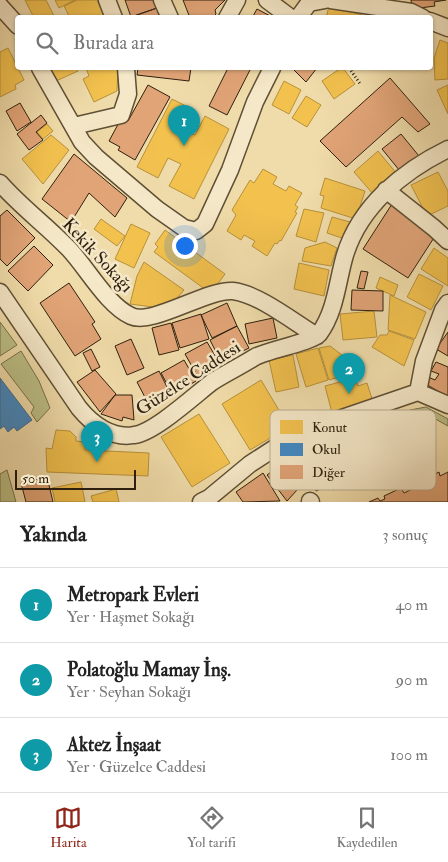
<!DOCTYPE html>
<html lang="tr">
<head>
<meta charset="utf-8">
<style>
  :root { --surface:#fff; --page:#f6f6f6; --text:#222; --muted:#767676; --line:#e0e0e0; --accent:#8f2418 }
  body { margin:0; font-family:"IM FELL Double Pica",serif; background:var(--page); color:var(--text) }
  .scale { position:absolute; left:15px; bottom:12px; width:121px; box-sizing:border-box; padding-left:5px; border:2px solid #2e200e; border-top:0; font-size:14px; line-height:18px; white-space:nowrap; color:#2e200e; -webkit-text-stroke:4px #f5e8c8; paint-order:stroke }
  .you { position:absolute; left:184px; top:245px; width:18px; height:18px; margin:-12px; border:4px solid #fff; border-radius:50%; background:#1a73e8; box-shadow:0 0 0 8px #1a73e833 }
  .badge { display:grid; place-items:center; width:32px; height:32px; border-radius:50%; background:var(--accent); color:#fff; font-size:16px; font-weight:700 }
  .pin { position:absolute; translate:-50% -41px; filter:drop-shadow(0 1px 2px #0008) }
  .pin::after { content:''; position:absolute; top:26px; width:18px; height:15px; background:inherit; clip-path:polygon(0 0,100% 0,50% 100%) }
  .list { margin:0; padding:0; list-style:none }
  h2 { display:flex; justify-content:space-between; align-items:center; height:65px; margin:0; padding:0 20px; font-size:21px }
  h2 small { font-size:16px; font-weight:400; color:var(--muted) }
  .list li { display:grid; grid-template-columns:32px 1fr auto; gap:15px; align-items:center; box-sizing:border-box; height:75px; padding:0 20px; border-top:1px solid var(--line) }
  .list b { display:block; font-size:19px; white-space:nowrap }
  .list p { margin:0; font-size:16px; white-space:nowrap; color:var(--muted) }
  .list em { font-size:16px; font-style:normal; color:var(--muted) }
  .icon { flex:none; width:28px; height:28px; fill:none; stroke:currentColor; stroke-width:2; stroke-linecap:round; stroke-linejoin:round }
  .map { position:relative; flex:none; width:448px; height:502px; overflow:hidden }
  .search { position:absolute; background:var(--surface); box-shadow:0 1px 4px #0004; left:15px; right:15px; top:15px; height:55px; display:flex; align-items:center; gap:12px; box-sizing:border-box; padding:0 18px; border-radius:5px; color:var(--muted); font-size:19px }
  .sheet { height:290px; background:var(--surface) }
  nav { display:flex; justify-content:space-around; align-items:center; box-sizing:border-box; height:70px; border-top:1px solid var(--line); background:var(--surface); font-size:14px; color:var(--muted) }
  nav a { display:grid; justify-items:center; gap:2px }
  nav .on { color:var(--accent) }
  .map>svg:first-child { display:block }
  .green { fill:#bcbf86; stroke:#75704a }
  .homes { fill:#f2c14e; stroke:#b7913b }
  .schools { fill:#3f88c5; stroke:#3a698e }
  .building { fill:#e1a477; stroke:#2e200e }
  .lines { fill:none; stroke-linecap:round; stroke-linejoin:round }
  .minor-casing { stroke:#5e4f35; stroke-width:19 }
  .path { stroke:#2e200e; stroke-width:3; stroke-dasharray:1 2.5; stroke-linecap:butt }
  .minor { stroke:#f5e8c8; stroke-width:16 }
  .labels { text-anchor:middle; stroke-width:5; stroke-linejoin:round; paint-order:stroke }
  .street-label { font-size:18px; fill:#2e200e; stroke:#f5e8c8 }
  .key { fill:#f5e8c8; stroke:#b9ac90; stroke-width:1 }
  .key-label { font-size:14px; fill:#2e200e }
</style>
</head>
<body>
<div class="map">
<svg width="448" height="502" viewBox="0 0 448 502">
  <rect width="100%" height="100%" fill="#f0dcaa"/>
  <filter id="stains"><feTurbulence type="fractalNoise" baseFrequency=".004" numOctaves="4"/><feColorMatrix values="0 0 0 0 .2 0 0 0 0 .09 0 0 0 0 .02 0 0 0 .5 -.17"/></filter>
  <radialGradient id="worn" r=".72"><stop offset=".6" stop-color="#630" stop-opacity="0"/><stop offset="1" stop-color="#630" stop-opacity=".3"/></radialGradient>
  <path class="green" d="M0,322L17,345L0,356Z
    M21,351L39,381L50,408L37,422L31,413L34,407L1,364Z
    M426,407L448,419V426L430,416L416,423L410,410Z
    M7,470L16,502H0V474Z"/>
  <path class="homes" d="M25,0H46L55,18H34Z
    M55,0H75L59,8Z
    M77,0H97L106,18H70L64,6Z
    M329,6L373,18H326Z
    M440,40L448,43V79L435,80L434,58Z
    M8,48L24,80L15,85L16,89L0,97V52Z
    M50,68H77L78,71L56,81Z
    M86,68H118L117,91L94,102L83,79L89,76Z
    M341,68H343L355,84L334,99L322,81Z
    M284,81L301,90L289,114L272,105Z
    M448,85V114L437,90Z
    M306,96L321,105L307,127L292,118Z
    M172,99L194,110L184,129L195,135L205,116L229,129L194,199L169,186L181,164L168,158L158,178L137,167Z
    M47,124L53,131L43,139L37,132Z
    M51,135L69,150L43,184L22,159Z
    M378,151L397,174L373,194L354,172Z
    M263,169L277,177L273,184L286,191L289,186L302,193L295,205L298,207L295,212L297,213L281,241L280,240L277,244L275,243L267,256L252,246L255,241L244,235L241,240L227,231L236,215L232,210L250,180L254,183Z
    M438,172L448,191V206L427,216L411,185Z
    M325,178L365,191L356,219L321,208L324,196L320,195Z
    M304,209L324,213L316,242L296,236Z
    M332,217L350,222L345,239L327,233Z
    M101,219L125,236L117,246L94,229Z
    M131,224L150,233L134,268L115,259Z
    M165,230L225,274L214,289L209,286L206,290L154,252L158,247L155,244Z
    M325,242L337,248L331,266L302,261L305,248Z
    M434,248L448,258V286L421,269Z
    M144,262L184,290L168,309L130,304L137,276Z
    M299,263L329,270L324,296L294,289Z
    M419,274L443,286L431,310L407,297Z
    M380,277L398,285L394,296L376,288Z
    M390,295L426,312L415,339L388,330Z
    M374,311L377,337L343,340L340,314Z
    M389,331L414,340L404,366L372,347L380,335H387Z
    M330,346L362,370L329,380L319,348Z
    M318,348L328,380L306,387L296,354Z
    M293,355L299,387L276,392L269,360Z
    M355,378L358,386L367,383L373,402L332,413L325,386Z
    M261,380L289,427L250,450L222,404Z
    M199,414L230,463L192,487L161,437Z
    M56,430L70,431L76,437V441L85,442V450L149,453L148,476L47,472L46,448L52,449Z
    M81,482L85,502H55L52,488Z
    M116,489L119,502H93L91,496Z"/>
  <path class="schools" d="M0,378L32,420L17,431L14,427L8,432L4,426L0,429Z"/>
  <path class="building" d="M125,0H155L157,8L131,17Z
    M183,0H225L215,10L216,14L212,18H190Z
    M411,0H446L434,2L435,6L412,9Z
    M157,8L160,18H131V17Z
    M257,9L274,18H252Z
    M138,68H191L189,81L137,75Z
    M228,68H251L227,115L209,106Z
    M292,68H317L306,82Z
    M390,78L430,124L418,132L402,117L346,167L320,141Z
    M148,85L170,97L135,160L118,150L120,147L109,141L122,117L128,121Z
    M20,103L31,122L17,131L6,111Z
    M41,115L47,123L36,132L43,140L29,150L17,134Z
    M401,134L419,156L400,171L382,149Z
    M74,154L127,198L115,217L89,193L71,222L42,199Z
    M392,204L437,233L408,278L363,249Z
    M7,210L35,238L7,266L0,259V216Z
    M34,246L53,265L28,291L8,271Z
    M361,271L368,272L364,289L357,288Z
    M69,283L95,322L92,324L101,339L75,356L40,303Z
    M352,290L383,291V311L351,310Z
    M227,303L237,326L212,338L201,315Z
    M201,314L209,339L180,348L172,323Z
    M273,318L277,338L249,344L245,324Z
    M171,323L179,350L159,355L152,328Z
    M237,326L249,348L221,362L210,340Z
    M448,332V356L436,349Z
    M131,339L144,368L127,375L115,346Z
    M207,342L220,364L198,377L185,354Z
    M91,349L100,367L92,371L83,353Z
    M184,360L196,381L173,395L161,373Z
    M436,362L448,367V397L424,383L428,377L435,380L439,374L431,371Z
    M95,370L116,394L100,412L77,382Z
    M159,371L170,393L148,403L137,382Z
    M115,395H132L134,420L123,417L122,421L101,414Z
    M368,431L371,436L382,431L394,458L382,463L384,468L367,475L366,472L348,480L349,483L333,490L330,485L316,491L304,465L316,459L314,455Z
    M283,463L298,489L287,501L267,475Z
    M439,472L440,476L448,472V502H369L378,498L380,501L385,499L384,496L401,488L404,493L433,479L431,476Z
    M263,473L280,501L243,502L236,492Z
    M47,477L53,502H26L21,483Z"/>
  <g class="lines">
    <defs>
      <path id="minor" d="M107,0L114,18
        M162,0L170,18
        M267,0L291,18
        M331,0L411,12L423,18
        M0,6L18,26
        M227,18L237,0
        M298,18L309,3L325,0
        M430,21L448,28
        M40,68L82,142L96,157L157,209L184,228L196,231L205,224L230,170L255,102L272,68
        M74,126L121,115L128,94L126,68
        M0,183C21,207 47,226 69,249C87,268 107,305 131,316C152,326 207,289 233,291C259,294 295,323 317,336
        M386,190L434,228L448,241
        M0,292L79,408C92,424 112,439 134,435C154,433 195,395 212,382C226,373 241,366 255,357C268,350 312,342 319,334C336,311 337,282 345,255C360,206 403,171 448,149
        M448,303L443,310L424,361L418,392L448,405
        M310,501L311,502
        M201,502L209,498L250,464L298,433L418,392"/>
    </defs>
    <use href="#minor" class="minor-casing"/>
    <path class="path" d="M349,68L361,85"/>
    <use href="#minor" class="minor"/>
  </g>
  <g class="labels">
    <g class="street-label">
      <text transform="translate(98 255) rotate(47)" y="6">Kekik Sokağı</text>
      <text transform="translate(188 378) rotate(-33)" y="6">Güzelce Caddesi</text>
    </g>
  </g>
  <rect x="270" y="410" width="166" height="80" rx="8" class="key"/>
  <rect x="280" y="420" width="23" height="14" fill="#f2c14e"/>
  <rect x="280" y="443" width="23" height="13" fill="#3f88c5"/>
  <rect x="280" y="465" width="23" height="14" fill="#e1a477"/>
  <g class="key-label">
    <text x="312" y="432">Konut</text>
    <text x="312" y="454">Okul</text>
    <text x="312" y="477">Diğer</text>
  </g>
  <rect width="100%" height="100%" filter="url(#stains)"/>
  <rect width="100%" height="100%" fill="url(#worn)"/>
</svg>
<div class="scale">50 m</div>
<div class="you"></div>
<div class="pin badge" style="left:184px;top:146px;background:#0f9aa8">1</div>
<div class="pin badge" style="left:349px;top:394px;background:#0f9aa8">2</div>
<div class="pin badge" style="left:97px;top:462px;background:#0f9aa8">3</div>
<div class="search"><svg class="icon" aria-label="search" viewBox="0 0 24 24"><circle cx="10" cy="10" r="6"/><path d="M15 15l6 6"/></svg>Burada ara</div>
</div>
<section class="sheet">
<h2>Yakında<small>3 sonuç</small></h2>
<ul class="list">
<li><span class="badge" style="background:#0f9aa8">1</span><div><b>Metropark Evleri</b><p>Yer · Haşmet Sokağı</p></div><em>40 m</em></li>
<li><span class="badge" style="background:#0f9aa8">2</span><div><b>Polatoğlu Mamay İnş.</b><p>Yer · Seyhan Sokağı</p></div><em>90 m</em></li>
<li><span class="badge" style="background:#0f9aa8">3</span><div><b>Aktez İnşaat</b><p>Yer · Güzelce Caddesi</p></div><em>100 m</em></li>
</ul>
</section>
<nav>
<a class="on"><svg class="icon" aria-label="map" viewBox="0 0 24 24"><path d="M3 6l6-2 6 2 6-2v14l-6 2-6-2-6 2zM9 4v14M15 6v14"/></svg>Harita</a>
<a><svg class="icon" aria-label="directions" viewBox="0 0 24 24"><path d="M12 3l9 9-9 9-9-9zM9 14v-3h6M13 9l2 2-2 2"/></svg>Yol tarifi</a>
<a><svg class="icon" aria-label="saved" viewBox="0 0 24 24"><path d="M7 4h10v16l-5-4-5 4z"/></svg>Kaydedilen</a>
</nav>
</body>
</html>
